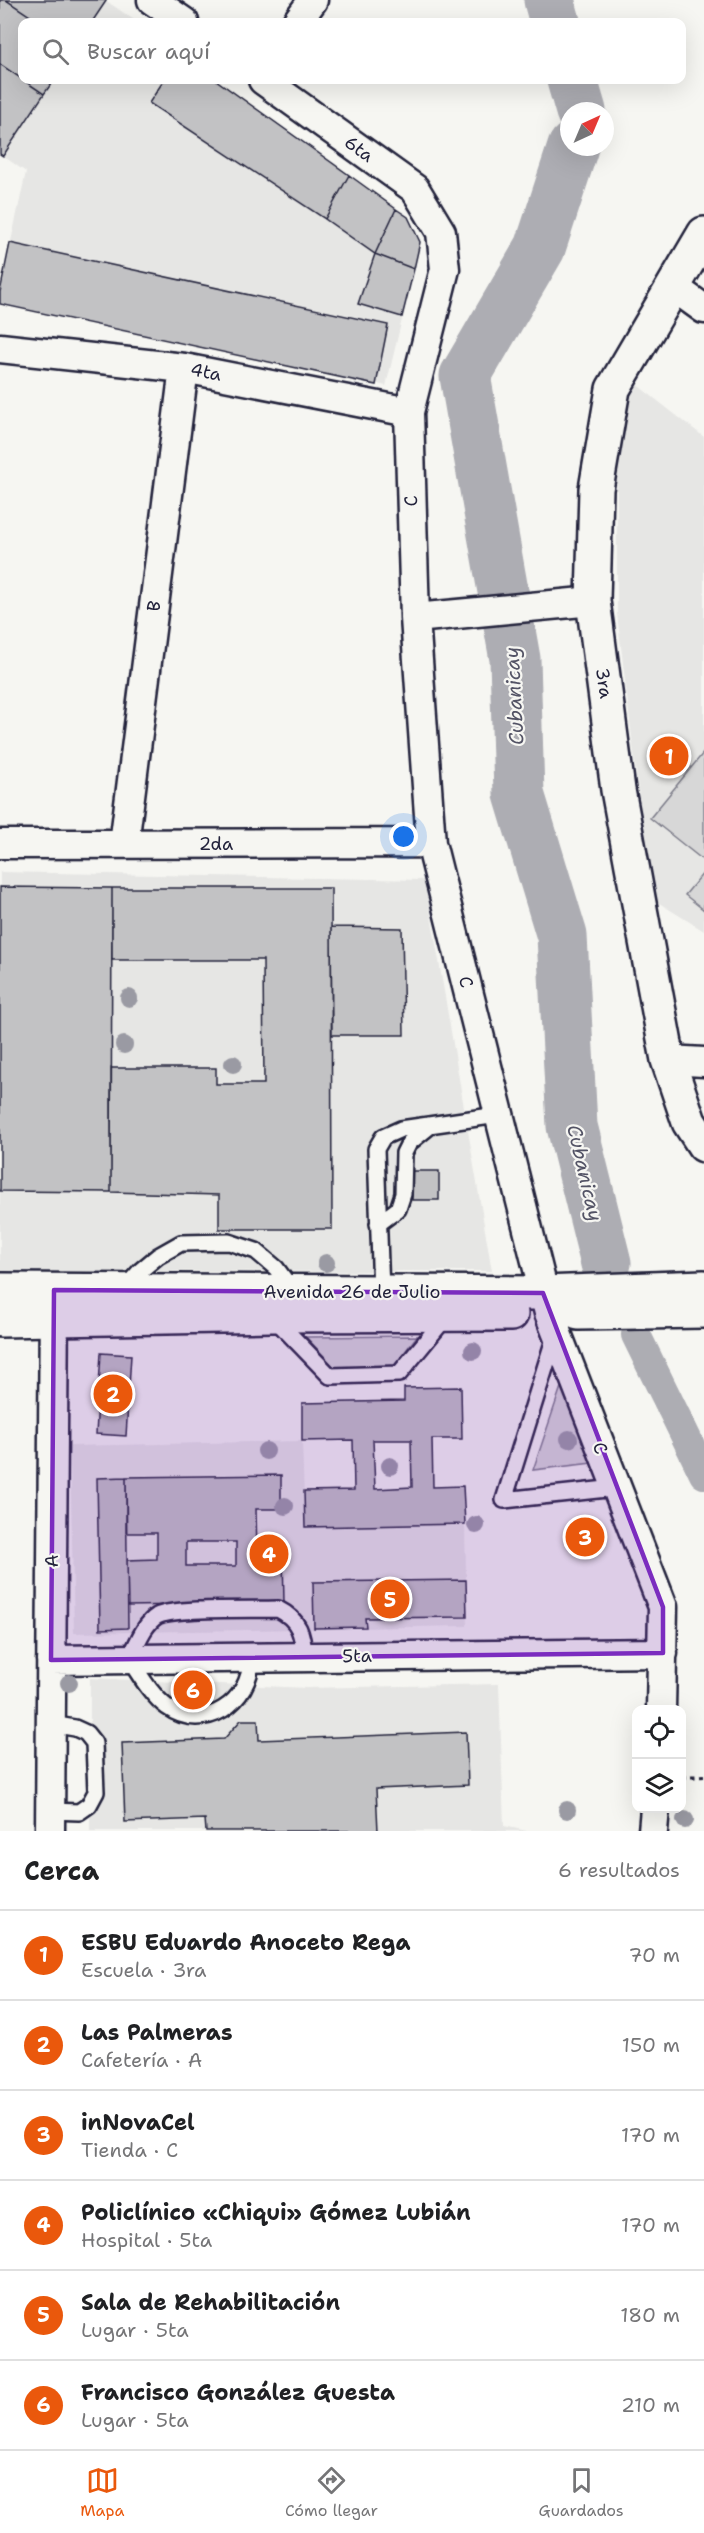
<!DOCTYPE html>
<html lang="es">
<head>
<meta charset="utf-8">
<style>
  :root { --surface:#fff; --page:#f6f6f6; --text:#202124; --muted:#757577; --line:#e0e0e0; --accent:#ea580c }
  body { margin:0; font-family:"Shantell Sans",sans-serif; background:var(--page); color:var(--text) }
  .controls { position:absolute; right:18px; bottom:18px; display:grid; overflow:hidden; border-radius:12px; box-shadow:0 6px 24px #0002 }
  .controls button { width:54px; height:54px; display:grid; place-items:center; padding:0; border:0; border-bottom:2px solid var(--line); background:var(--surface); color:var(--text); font:30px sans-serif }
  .compass { position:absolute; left:560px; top:102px; width:54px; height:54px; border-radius:50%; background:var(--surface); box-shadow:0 6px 24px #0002; rotate:44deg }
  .you { position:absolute; left:404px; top:837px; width:21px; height:21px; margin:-15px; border:4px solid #fff; border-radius:50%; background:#1a73e8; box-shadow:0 0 0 9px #1a73e833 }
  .badge { display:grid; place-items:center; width:39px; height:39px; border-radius:50%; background:var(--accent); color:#fff; font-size:20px; font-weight:700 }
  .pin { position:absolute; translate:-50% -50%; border:3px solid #fff; box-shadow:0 2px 6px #0006 }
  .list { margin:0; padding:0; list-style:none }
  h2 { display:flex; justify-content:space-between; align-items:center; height:78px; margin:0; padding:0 24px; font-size:26px }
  h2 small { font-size:20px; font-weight:400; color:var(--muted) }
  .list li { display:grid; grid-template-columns:39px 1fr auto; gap:18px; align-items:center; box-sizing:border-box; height:90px; padding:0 24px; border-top:2px solid var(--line) }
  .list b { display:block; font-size:22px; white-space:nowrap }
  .list p { margin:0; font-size:20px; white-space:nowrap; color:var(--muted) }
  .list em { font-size:20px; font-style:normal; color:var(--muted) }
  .icon { flex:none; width:33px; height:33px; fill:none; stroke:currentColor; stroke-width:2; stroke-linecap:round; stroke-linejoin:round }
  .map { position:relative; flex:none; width:704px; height:1831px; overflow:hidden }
  .search { position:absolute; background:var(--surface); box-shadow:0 6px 24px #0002; left:18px; right:18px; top:18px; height:66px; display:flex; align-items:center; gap:15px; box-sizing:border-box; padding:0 21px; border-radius:12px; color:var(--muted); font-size:22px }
  .sheet { height:618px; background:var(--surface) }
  nav { display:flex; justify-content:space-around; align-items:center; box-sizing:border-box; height:84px; border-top:2px solid var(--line); background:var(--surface); font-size:16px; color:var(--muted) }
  nav a { display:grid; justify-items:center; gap:3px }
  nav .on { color:var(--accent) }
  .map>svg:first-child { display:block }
  .built { fill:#e6e6e4 }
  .green { fill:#d7d7d7; stroke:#7c7c89; stroke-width:1.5 }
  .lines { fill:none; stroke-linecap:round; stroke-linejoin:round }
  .canal { stroke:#adadb3; stroke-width:30 }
  .river { stroke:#adadb3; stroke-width:51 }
  .building { fill:#c2c2c4; stroke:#22223b; stroke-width:1.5; fill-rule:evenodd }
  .lane-casing { stroke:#22223b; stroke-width:20 }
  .street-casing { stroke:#22223b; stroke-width:33 }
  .secondary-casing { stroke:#22223b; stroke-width:38 }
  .path { stroke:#22223b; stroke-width:4; stroke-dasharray:4.5 4.5; stroke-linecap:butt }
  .lane { stroke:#f6f6f2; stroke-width:15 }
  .street { stroke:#f6f6f2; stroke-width:28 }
  .secondary { stroke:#f6f6f2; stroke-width:33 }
  .tree { fill:#9a9aa3 }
  .marked { fill:#7b2cbf; fill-opacity:0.2; stroke:#7b2cbf; stroke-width:4.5; stroke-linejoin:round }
  .labels { text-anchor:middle; stroke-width:4.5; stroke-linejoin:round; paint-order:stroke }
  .street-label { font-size:18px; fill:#22223b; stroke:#f6f6f2 }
  .water-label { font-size:20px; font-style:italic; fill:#535365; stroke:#f6f6f2 }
</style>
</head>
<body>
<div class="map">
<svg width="704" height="1831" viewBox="0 0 704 1831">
  <rect width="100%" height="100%" fill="#f6f6f2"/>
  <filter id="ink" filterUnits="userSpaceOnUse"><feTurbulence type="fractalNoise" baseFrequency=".0167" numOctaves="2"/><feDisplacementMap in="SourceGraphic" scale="12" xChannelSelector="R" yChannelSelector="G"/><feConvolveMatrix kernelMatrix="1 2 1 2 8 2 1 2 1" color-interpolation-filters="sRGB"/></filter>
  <g filter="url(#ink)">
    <path class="built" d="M6,0H105L137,22H39Z
      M54,80H216L408,217L414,269L386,386L0,292L26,172L3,156Z
      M631,380L704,437V931L651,898L617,613V431Z
      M0,872L425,880L492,1271L0,1272Z
      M302,1441L305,1527L465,1524L467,1626L74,1633L70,1446Z
      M90,1678L307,1688L499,1684L504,1826L527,1831H90Z"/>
    <path class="green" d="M704,752V861L650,818Z
      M704,872V910L685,895Z
      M417,1336L393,1367L335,1368L306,1337Z
      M562,1384L592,1463L533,1470Z"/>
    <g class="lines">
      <path class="canal" d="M636,1335L704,1474"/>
      <path class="river" d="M549,0L555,22
        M572,80L581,111
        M573,147L540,248L465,376L515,659L519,794L562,936L572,1126L606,1263"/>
    </g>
    <path class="building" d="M0,0H6L39,22H22V79L0,64Z
      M6,0H105L106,1L92,22H39Z
      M0,64L44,94L3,156L0,154Z
      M23,80H54L44,94Z
      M164,80H216L349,175L325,219L149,103Z
      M349,175L396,209L375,254L325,219Z
      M396,209L408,217L420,242L414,269L375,254Z
      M10,243L388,325L376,385L0,304V292Z
      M375,254L414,269L402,317L358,304Z
      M0,887L112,888L111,1192L0,1191Z
      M112,888H331L332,1229H219V1195L111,1192V1068H216V1084H264L263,960H112Z
      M331,927L402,928L404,1035H332Z
      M412,1171H439V1200H412Z
      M101,1353L131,1355L126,1436L96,1434Z
      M461,1387L462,1439H432L433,1487L463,1486L465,1524L305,1527L304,1491L354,1490L353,1440L302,1441V1403L404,1401V1388ZM373,1440H411L412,1487L375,1489Z
      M281,1475V1509H256L257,1554H283L284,1603L128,1606L127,1560L157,1559V1533H126V1477ZM186,1542H236V1566H186Z
      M126,1477L128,1628L100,1629L97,1478Z
      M466,1580L467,1617L365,1618L366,1627L314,1628L313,1582Z
      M241,1720H258L259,1740L466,1732L468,1785L376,1789L378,1831H206L205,1819L125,1822L122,1743L224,1739Z"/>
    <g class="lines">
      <defs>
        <path id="lane" d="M378,1224L398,1209L403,1194L404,1153L409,1143L430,1126
          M125,1288L140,1271L158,1256L181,1243L229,1242L256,1251L276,1268L293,1291
          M381,1292L376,1149L383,1137L401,1129L498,1115
          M273,1317L330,1376L399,1374L446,1317
          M555,1336L504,1500L616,1488
          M251,1659C251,1702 204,1734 167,1707C151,1695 140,1675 129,1659C137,1645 143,1625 157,1616C174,1607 255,1610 278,1609C300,1620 302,1634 305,1657
          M50,1811L79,1812L89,1805L96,1792L94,1743L86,1733L75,1728L51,1724"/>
        <path id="street" d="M152,0L184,22
          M297,22L313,0
          M263,80L415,189L441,232L445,269L409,412L415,618L431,843L549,1313L663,1607L661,1710
          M672,286L704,309
          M0,348L184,368L409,412
          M415,618L593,601
          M0,844L431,843
          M124,844L184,368
          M668,1060L704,1062
          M51,1660L663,1653
          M50,1831L54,1298
          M653,1831L655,1808"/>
        <path id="secondary" d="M704,234L613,389L596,489L593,601L618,790L668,1060L689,1122L704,1145
          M0,1290L543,1293L704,1287
          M578,1313L704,1311
          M0,1320L271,1315L511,1314"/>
      </defs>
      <use href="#lane" class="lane-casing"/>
      <use href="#street" class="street-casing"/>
      <use href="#secondary" class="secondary-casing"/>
      <path class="path" d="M682,1777L704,1776"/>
      <use href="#lane" class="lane"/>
      <use href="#street" class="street"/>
      <use href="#secondary" class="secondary"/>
    </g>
    <g class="tree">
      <circle cx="129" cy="998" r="9"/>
      <circle cx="124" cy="1045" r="9"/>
      <circle cx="233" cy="1064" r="9"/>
      <circle cx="326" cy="1263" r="9"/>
      <circle cx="473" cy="1351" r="9"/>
      <circle cx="569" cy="1439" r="9"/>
      <circle cx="266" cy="1451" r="9"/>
      <circle cx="390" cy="1466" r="9"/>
      <circle cx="285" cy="1506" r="9"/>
      <circle cx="476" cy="1525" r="9"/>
      <circle cx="69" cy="1683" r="9"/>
      <circle cx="567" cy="1810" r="9"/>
      <circle cx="685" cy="1820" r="9"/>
    </g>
  </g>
  <path class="marked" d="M54,1290L543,1293L663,1607V1653L51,1660Z"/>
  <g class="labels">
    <g class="street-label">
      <text transform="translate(359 149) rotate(36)" y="6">6ta</text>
      <text transform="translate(206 372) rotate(11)" y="6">4ta</text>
      <text transform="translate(411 501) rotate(-92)" y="6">C</text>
      <text transform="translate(154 606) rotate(-83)" y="6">B</text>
      <text transform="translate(604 683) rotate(82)" y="6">3ra</text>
      <text x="216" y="850">2da</text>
      <text transform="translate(466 982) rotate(76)" y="6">C</text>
      <text x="352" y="1298">Avenida 26 de Julio</text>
      <text transform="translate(600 1448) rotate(69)" y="6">C</text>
      <text transform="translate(52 1561) rotate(-90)" y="6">A</text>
      <text transform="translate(357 1656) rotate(-1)" y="6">5ta</text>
    </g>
    <g class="water-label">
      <text transform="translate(514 696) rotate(-93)" y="7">Cubanicay</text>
      <text transform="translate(585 1173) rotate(77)" y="7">Cubanicay</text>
    </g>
  </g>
</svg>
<div class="controls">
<button><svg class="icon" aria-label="locate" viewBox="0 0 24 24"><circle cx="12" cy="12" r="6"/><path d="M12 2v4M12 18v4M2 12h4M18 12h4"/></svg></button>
<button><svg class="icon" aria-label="layers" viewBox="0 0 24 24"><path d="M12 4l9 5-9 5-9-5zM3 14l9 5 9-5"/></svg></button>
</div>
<svg class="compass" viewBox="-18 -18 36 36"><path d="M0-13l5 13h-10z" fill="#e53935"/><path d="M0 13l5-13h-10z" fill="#757577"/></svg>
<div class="you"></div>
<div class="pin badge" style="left:669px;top:756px">1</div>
<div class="pin badge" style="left:113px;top:1394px">2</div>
<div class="pin badge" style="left:585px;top:1537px">3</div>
<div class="pin badge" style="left:269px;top:1554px">4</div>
<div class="pin badge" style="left:390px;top:1599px">5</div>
<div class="pin badge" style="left:193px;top:1690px">6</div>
<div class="search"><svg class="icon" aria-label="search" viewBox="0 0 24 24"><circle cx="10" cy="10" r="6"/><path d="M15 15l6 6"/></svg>Buscar aquí</div>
</div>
<section class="sheet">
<h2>Cerca<small>6 resultados</small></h2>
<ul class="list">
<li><span class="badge">1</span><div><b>ESBU Eduardo Anoceto Rega</b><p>Escuela · 3ra</p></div><em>70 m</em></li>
<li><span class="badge">2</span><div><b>Las Palmeras</b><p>Cafetería · A</p></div><em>150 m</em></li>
<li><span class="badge">3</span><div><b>inNovaCel</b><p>Tienda · C</p></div><em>170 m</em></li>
<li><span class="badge">4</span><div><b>Policlínico «Chiqui» Gómez Lubián</b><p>Hospital · 5ta</p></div><em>170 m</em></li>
<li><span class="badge">5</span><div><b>Sala de Rehabilitación</b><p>Lugar · 5ta</p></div><em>180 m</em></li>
<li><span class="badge">6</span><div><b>Francisco González Guesta</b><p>Lugar · 5ta</p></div><em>210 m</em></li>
</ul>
</section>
<nav>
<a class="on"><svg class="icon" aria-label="map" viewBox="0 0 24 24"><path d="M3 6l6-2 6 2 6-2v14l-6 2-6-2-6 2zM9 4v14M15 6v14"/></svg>Mapa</a>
<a><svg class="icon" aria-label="directions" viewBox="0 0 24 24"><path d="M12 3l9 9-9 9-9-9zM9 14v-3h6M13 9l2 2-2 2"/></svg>Cómo llegar</a>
<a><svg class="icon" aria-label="saved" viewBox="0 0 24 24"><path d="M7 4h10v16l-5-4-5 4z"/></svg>Guardados</a>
</nav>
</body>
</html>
